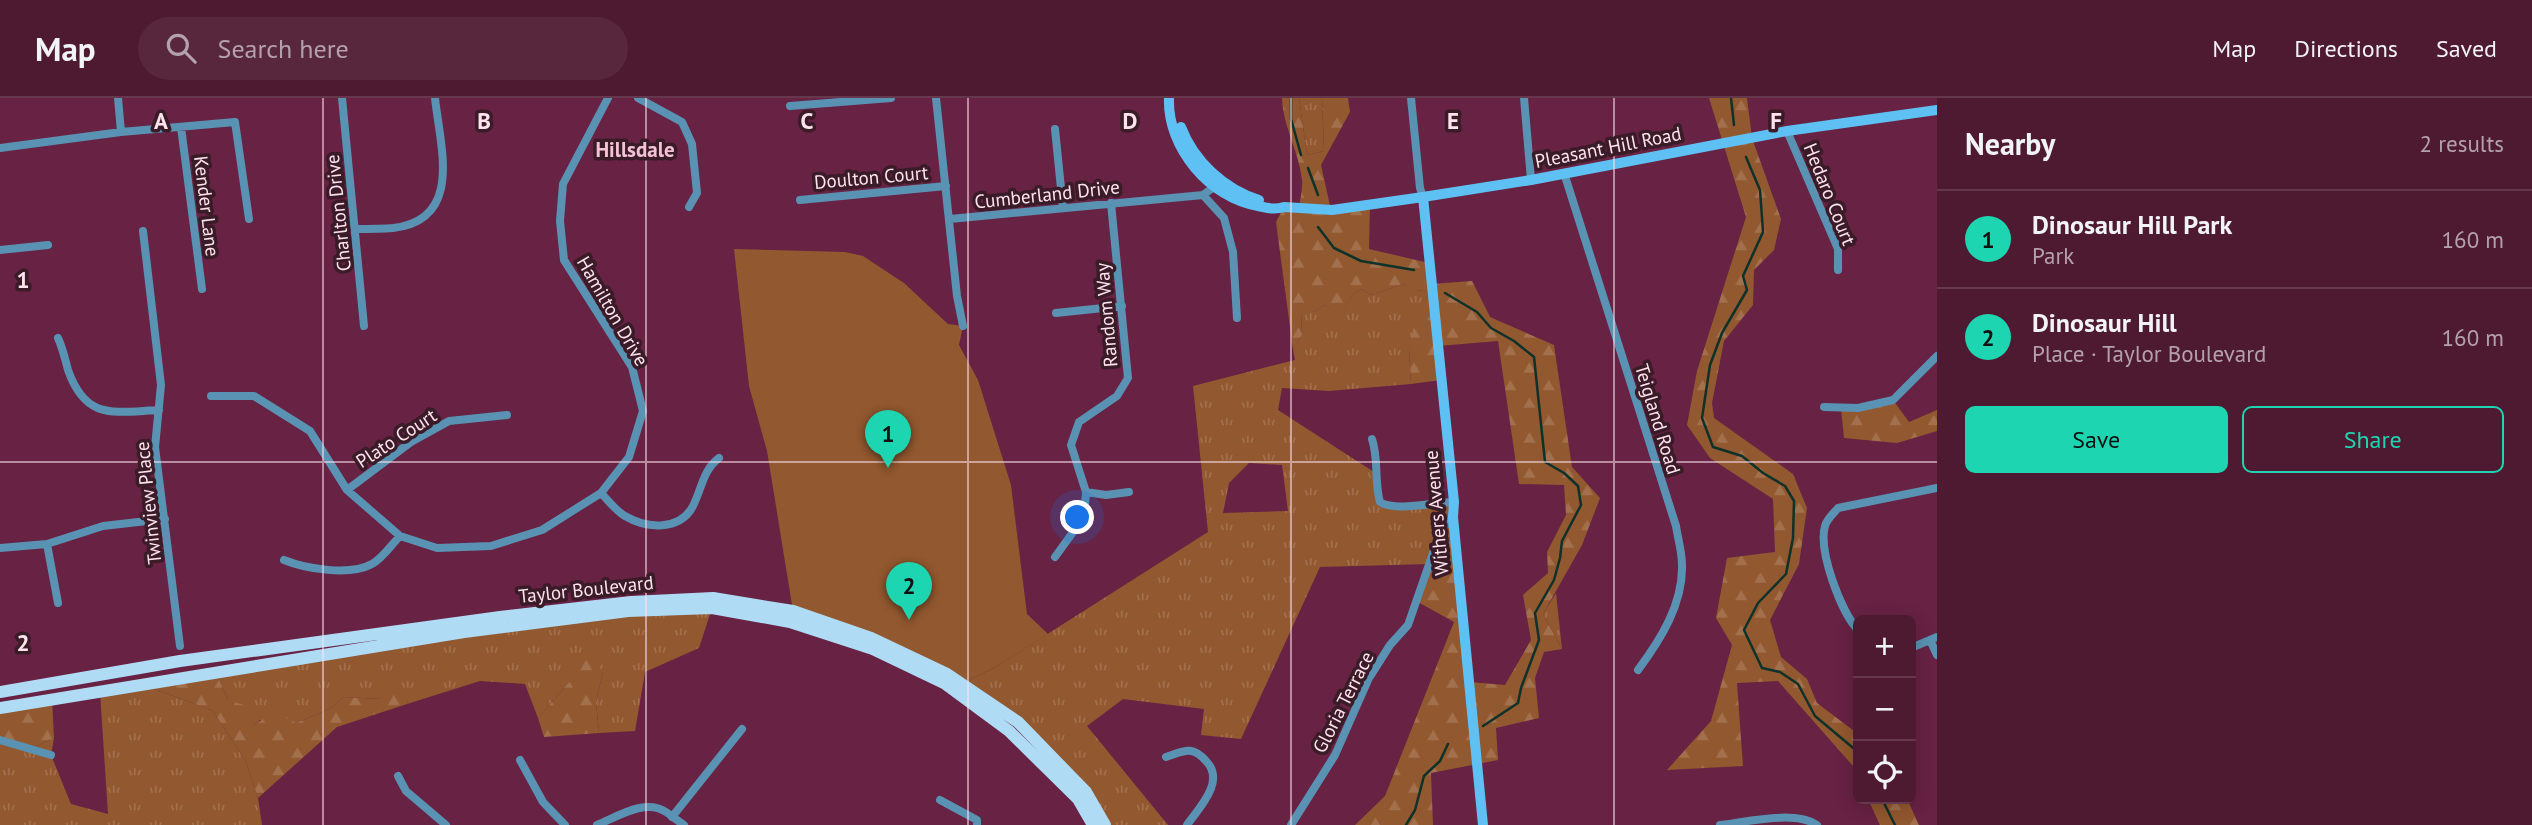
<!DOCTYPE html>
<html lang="en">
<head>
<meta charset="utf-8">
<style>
  :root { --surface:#4e1a32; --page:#58273e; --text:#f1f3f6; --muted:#b3a1ac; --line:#65384d; --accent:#1ed5b1 }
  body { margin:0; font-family:"PT Sans",sans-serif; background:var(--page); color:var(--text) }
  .controls { position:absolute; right:21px; bottom:21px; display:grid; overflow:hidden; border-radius:10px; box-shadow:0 4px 18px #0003 }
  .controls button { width:63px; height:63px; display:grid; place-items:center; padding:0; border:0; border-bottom:2px solid var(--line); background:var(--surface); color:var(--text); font:35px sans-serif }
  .you { position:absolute; left:1078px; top:420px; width:24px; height:24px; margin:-18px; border:5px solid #fff; border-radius:50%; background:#1a73e8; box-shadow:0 0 0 10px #1a73e833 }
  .badge { display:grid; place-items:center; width:46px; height:46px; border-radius:50%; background:var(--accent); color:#111; font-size:23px; font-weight:700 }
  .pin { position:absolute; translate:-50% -58px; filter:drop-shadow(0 2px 4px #0008) }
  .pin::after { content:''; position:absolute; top:37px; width:24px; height:21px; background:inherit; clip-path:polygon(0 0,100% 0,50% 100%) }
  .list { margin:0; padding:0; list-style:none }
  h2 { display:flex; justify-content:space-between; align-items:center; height:91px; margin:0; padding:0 28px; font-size:30px }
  h2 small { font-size:23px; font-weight:400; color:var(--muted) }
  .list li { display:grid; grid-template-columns:46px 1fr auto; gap:21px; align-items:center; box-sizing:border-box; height:98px; padding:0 28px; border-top:2px solid var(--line) }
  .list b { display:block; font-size:26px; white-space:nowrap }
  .list p { margin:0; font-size:23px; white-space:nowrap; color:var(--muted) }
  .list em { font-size:23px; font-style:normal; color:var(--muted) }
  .actions { display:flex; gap:14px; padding:21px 28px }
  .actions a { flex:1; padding:16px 0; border:2px solid var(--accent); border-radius:10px; text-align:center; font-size:24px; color:var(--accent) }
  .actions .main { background:var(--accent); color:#111 }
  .icon { flex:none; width:38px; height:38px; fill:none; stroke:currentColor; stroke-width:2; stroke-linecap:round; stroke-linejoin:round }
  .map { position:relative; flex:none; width:1937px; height:727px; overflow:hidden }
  header { display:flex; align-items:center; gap:42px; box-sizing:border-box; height:98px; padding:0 35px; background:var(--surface); border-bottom:2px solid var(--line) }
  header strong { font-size:33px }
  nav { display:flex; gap:38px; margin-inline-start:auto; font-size:24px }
  .search { width:490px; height:63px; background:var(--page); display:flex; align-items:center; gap:18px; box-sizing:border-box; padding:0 24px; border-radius:38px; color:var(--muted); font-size:26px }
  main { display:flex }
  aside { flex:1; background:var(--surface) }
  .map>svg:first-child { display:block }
  .grass { fill:url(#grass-tufts); fill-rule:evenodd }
  .forest { fill:url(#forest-firs) }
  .park { fill:#92582f }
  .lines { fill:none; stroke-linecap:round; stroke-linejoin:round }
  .stream { stroke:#0e322a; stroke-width:2.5 }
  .street { stroke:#5992b2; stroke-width:8 }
  .secondary { stroke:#5fc0f3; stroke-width:10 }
  .primary { stroke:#afdbf5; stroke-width:12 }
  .grid { fill:none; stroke:#fee3ed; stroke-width:2; stroke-opacity:0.55 }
  .labels { text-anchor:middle; stroke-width:7; stroke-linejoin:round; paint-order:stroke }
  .street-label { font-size:19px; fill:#fee3ed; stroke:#3a1b28 }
  .neighbourhood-label { font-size:21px; font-weight:bold; fill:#f5c2d5; stroke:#3a1b28 }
  .grid-label { font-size:23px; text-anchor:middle; font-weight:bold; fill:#fee3ed; stroke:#3a1b28; stroke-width:7; stroke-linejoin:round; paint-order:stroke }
</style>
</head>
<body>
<header>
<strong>Map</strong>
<div class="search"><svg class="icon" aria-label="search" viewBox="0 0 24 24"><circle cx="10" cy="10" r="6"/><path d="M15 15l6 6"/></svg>Search here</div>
<nav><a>Map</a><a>Directions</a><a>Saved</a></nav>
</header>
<main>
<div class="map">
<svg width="1937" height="727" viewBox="0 0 1937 727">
  <defs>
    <pattern id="grass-tufts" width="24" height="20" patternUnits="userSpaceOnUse" patternTransform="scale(1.75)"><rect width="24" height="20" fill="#92582f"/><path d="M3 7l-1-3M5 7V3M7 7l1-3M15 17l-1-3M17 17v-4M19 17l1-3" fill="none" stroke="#a2704d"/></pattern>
    <pattern id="forest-firs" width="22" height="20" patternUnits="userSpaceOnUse" patternTransform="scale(1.75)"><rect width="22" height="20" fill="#92582f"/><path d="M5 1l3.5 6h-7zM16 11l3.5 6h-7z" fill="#a2704d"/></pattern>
  </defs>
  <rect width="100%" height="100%" fill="#682243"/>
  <path class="grass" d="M1299,0H1322L1324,53L1307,57Z
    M1403,186L1416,192L1432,194L1433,203L1409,250L1411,286L1329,293L1282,290L1278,312L1377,376V393L1386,408L1454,404L1429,466L1320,469L1241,641L1201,637L1204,611L1123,601L1087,628L1168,727H1105L1018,624L962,585L994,570L1208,434L1193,288L1295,262L1293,252L1302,237L1301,214H1313L1325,207L1340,218L1354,195L1362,191L1371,197ZM1249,365L1282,367L1288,413L1223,415L1229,385Z
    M1556,495L1562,551L1543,516Z
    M712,510L699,550L645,574L635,633L599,635L596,604L603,574L570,583L538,620L525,586L480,583L407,606L409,595L382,601L343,599L331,610L296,625L260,622L250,630L228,602L216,574L464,534Z
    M142,586L213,613L245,662L258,700L262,727H0V642L32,650L54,640L51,657L71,706L108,716L100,594Z"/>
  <path class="forest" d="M1282,0H1299L1307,57L1324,53L1322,0H1348L1350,14L1321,67L1331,112L1370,107L1369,151L1429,165L1431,186L1472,183L1490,219L1554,247L1572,369L1600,400L1582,447L1543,516L1562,551L1544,554L1535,580L1539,620L1496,630L1498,662L1431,675L1433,727H1355L1385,698L1454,524L1416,503L1441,432L1453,419L1470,584L1505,587L1531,542L1523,497L1548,475L1547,454L1566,417L1564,387L1519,386L1498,243L1438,248L1441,282L1411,286L1409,250L1416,219L1433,203L1432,194L1415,192L1403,186L1371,197L1362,191L1354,195L1340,219L1325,207L1313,214H1301L1302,237L1293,252L1276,124L1284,109L1299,110C1300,101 1303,91 1302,82C1299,53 1283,29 1282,0Z
    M1709,0H1747L1752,40L1781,121L1774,152L1754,172L1753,207L1724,243L1712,305L1714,320L1793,376L1807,410L1799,466L1770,522L1781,559L1807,581L1817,605L1858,636V680L1853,668L1778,583L1737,585L1743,668L1667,672L1711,623L1732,547L1716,520L1727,460L1775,454L1773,401L1710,360L1687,327L1697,273L1746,119Z
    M1893,302L1909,324L1937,312V333L1897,345L1844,340L1841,311Z
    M592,559L603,574L596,604L599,635L544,639L538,620L570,583L571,563Z
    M216,574L228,602L247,608L250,629L275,614L296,625L331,610L343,599L382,601L396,590L410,595L407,606L337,629L258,700L245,662L213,613L142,586Z
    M52,601L54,640L32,650L0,642V610Z
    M1868,701H1907L1919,727H1880Z"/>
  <path class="park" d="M734,151L845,154L863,158L904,185L948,226L963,228L959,247L978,282L1011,387L1027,516L1048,536L994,570L962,585L793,513L767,353L749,288Z"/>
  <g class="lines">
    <path class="stream" d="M1291,0V21L1301,57
      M1731,0L1734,27
      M1746,59L1760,92L1763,134L1743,178L1747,192L1722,235L1710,267L1702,320L1713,349L1742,358L1763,375L1785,388L1794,403L1793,440L1786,476L1758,505L1744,532L1762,570L1780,574L1798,586L1815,618L1858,654
      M1308,70L1318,97
      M1318,129L1334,150L1361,163L1414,172
      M1445,195L1477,214L1491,230L1514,243L1534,259L1545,364L1564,375L1578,388L1581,407L1562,443L1560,460L1554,482L1535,515L1539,542L1521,590L1518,605L1483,628
      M1882,701L1895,727
      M1406,727L1415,712L1424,678L1440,663L1448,646"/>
    <path class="street" d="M118,0L121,34
      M342,0L364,228
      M638,0L682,24L692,46L697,95L689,109
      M936,0L957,198L963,228
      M1411,0L1420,90L1423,99
      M1524,0L1531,82
      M790,8L891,0
      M181,29L202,191
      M1055,31L1063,110
      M1787,33L1838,151V172
      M0,50L121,34L235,24L249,121
      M1564,75L1676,428C1678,441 1682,454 1682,467C1683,506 1661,541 1638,572
      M1203,97L1224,120L1233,154L1237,220
      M800,102L946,88
      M950,121L1203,97L1218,86
      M355,131C368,131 381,131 393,130C464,122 440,48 435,0
      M143,133L161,287L155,349L180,548
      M0,152L48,147
      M1056,215L1122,208
      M58,240C63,251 65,261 68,272C86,323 114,314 159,312
      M211,298H254L310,333L347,392L400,438L437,450L491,448L542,432L601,395L629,359L643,313L632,269L564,162L560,123L563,86L608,0
      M1824,309L1858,310L1893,302L1937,258
      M1372,341C1379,362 1374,383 1380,404C1395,414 1435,404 1454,404
      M347,392L411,344L449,323L507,317
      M1086,394L1106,397L1129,394
      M601,395C608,402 616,413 625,418C647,431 680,433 693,408C702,390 703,372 719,360
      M47,446L58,505
      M0,450L47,446L103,428L165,421
      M1055,459L1084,419L1086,394L1071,347L1079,324L1117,298L1128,280L1111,105
      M284,462C306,471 350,478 372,466C382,461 392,446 400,438
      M1858,532C1841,514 1818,453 1825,428C1827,421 1833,416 1838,410L1937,390
      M1930,542L1937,557
      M1911,550L1937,539
      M0,642L51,657
      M1166,659C1184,653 1192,647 1206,663C1226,683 1199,710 1187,727
      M520,662L543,704L565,727
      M398,678L406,693L446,727
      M940,702L977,722V727
      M672,719L742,631
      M597,727C617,719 645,700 666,714C672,718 678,723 684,727
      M1291,727L1335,657L1369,580L1390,547L1408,527L1441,432L1453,419
      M1720,727C1747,724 1795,712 1817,727"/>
    <path class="secondary" d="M1169,0C1167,50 1210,100 1258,108C1267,110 1275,112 1284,109L1332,112L1423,99L1531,82L1787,33L1937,12
      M1181,29C1194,63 1224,91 1259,102
      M1423,99L1454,404L1453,419L1483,727"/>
    <path class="primary" d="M0,594L180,563L500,519L631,504L713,500L793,513L871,540L947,576L1018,624L1086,694L1105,727
      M0,610L464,534L628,513L712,510L790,524L873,551L944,585L1009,633L1078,701L1093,727"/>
  </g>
  <path class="grid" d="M323,0V727M646,0V727M968,0V727M1291,0V727M1614,0V727M0,364H1937"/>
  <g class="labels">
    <g class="street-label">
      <text transform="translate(1608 49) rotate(-11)" y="7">Pleasant Hill Road</text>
      <text transform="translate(871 79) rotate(-5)" y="7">Doulton Court</text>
      <text transform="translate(1047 96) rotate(-6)" y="7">Cumberland Drive</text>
      <text transform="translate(1830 96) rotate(68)" y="7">Hedaro Court</text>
      <text transform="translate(207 108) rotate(83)" y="7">Kender Lane</text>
      <text transform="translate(338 115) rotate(-96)" y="7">Charlton Drive</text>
      <text transform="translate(613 213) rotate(60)" y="7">Hamilton Drive</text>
      <text transform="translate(1106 217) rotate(-95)" y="7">Random Way</text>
      <text transform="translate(1658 321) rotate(73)" y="7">Teigland Road</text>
      <text transform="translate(396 340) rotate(-33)" y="7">Plato Court</text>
      <text transform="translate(148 405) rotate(-96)" y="7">Twinview Place</text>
      <text transform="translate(1436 415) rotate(-95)" y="7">Withers Avenue</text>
      <text transform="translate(586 491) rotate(-6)" y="7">Taylor Boulevard</text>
      <text transform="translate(1343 604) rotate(-63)" y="7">Gloria Terrace</text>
    </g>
    <g class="neighbourhood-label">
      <text x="635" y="59">Hillsdale</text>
    </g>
  </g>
  <g class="grid-label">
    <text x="161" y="31">A</text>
    <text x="484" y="31">B</text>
    <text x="807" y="31">C</text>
    <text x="1130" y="31">D</text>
    <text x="1453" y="31">E</text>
    <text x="1776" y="31">F</text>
    <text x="23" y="190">1</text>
    <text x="23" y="553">2</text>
  </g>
</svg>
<div class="controls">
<button>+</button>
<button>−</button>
<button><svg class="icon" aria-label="locate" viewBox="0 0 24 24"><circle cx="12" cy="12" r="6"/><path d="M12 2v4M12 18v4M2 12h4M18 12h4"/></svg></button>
</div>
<div class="you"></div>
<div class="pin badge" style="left:888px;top:370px">1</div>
<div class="pin badge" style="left:909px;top:522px">2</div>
</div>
<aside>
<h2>Nearby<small>2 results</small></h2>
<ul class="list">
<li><span class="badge">1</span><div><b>Dinosaur Hill Park</b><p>Park</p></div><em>160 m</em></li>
<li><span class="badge">2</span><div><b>Dinosaur Hill</b><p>Place · Taylor Boulevard</p></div><em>160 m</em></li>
</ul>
<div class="actions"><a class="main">Save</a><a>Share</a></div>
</aside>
</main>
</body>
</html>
